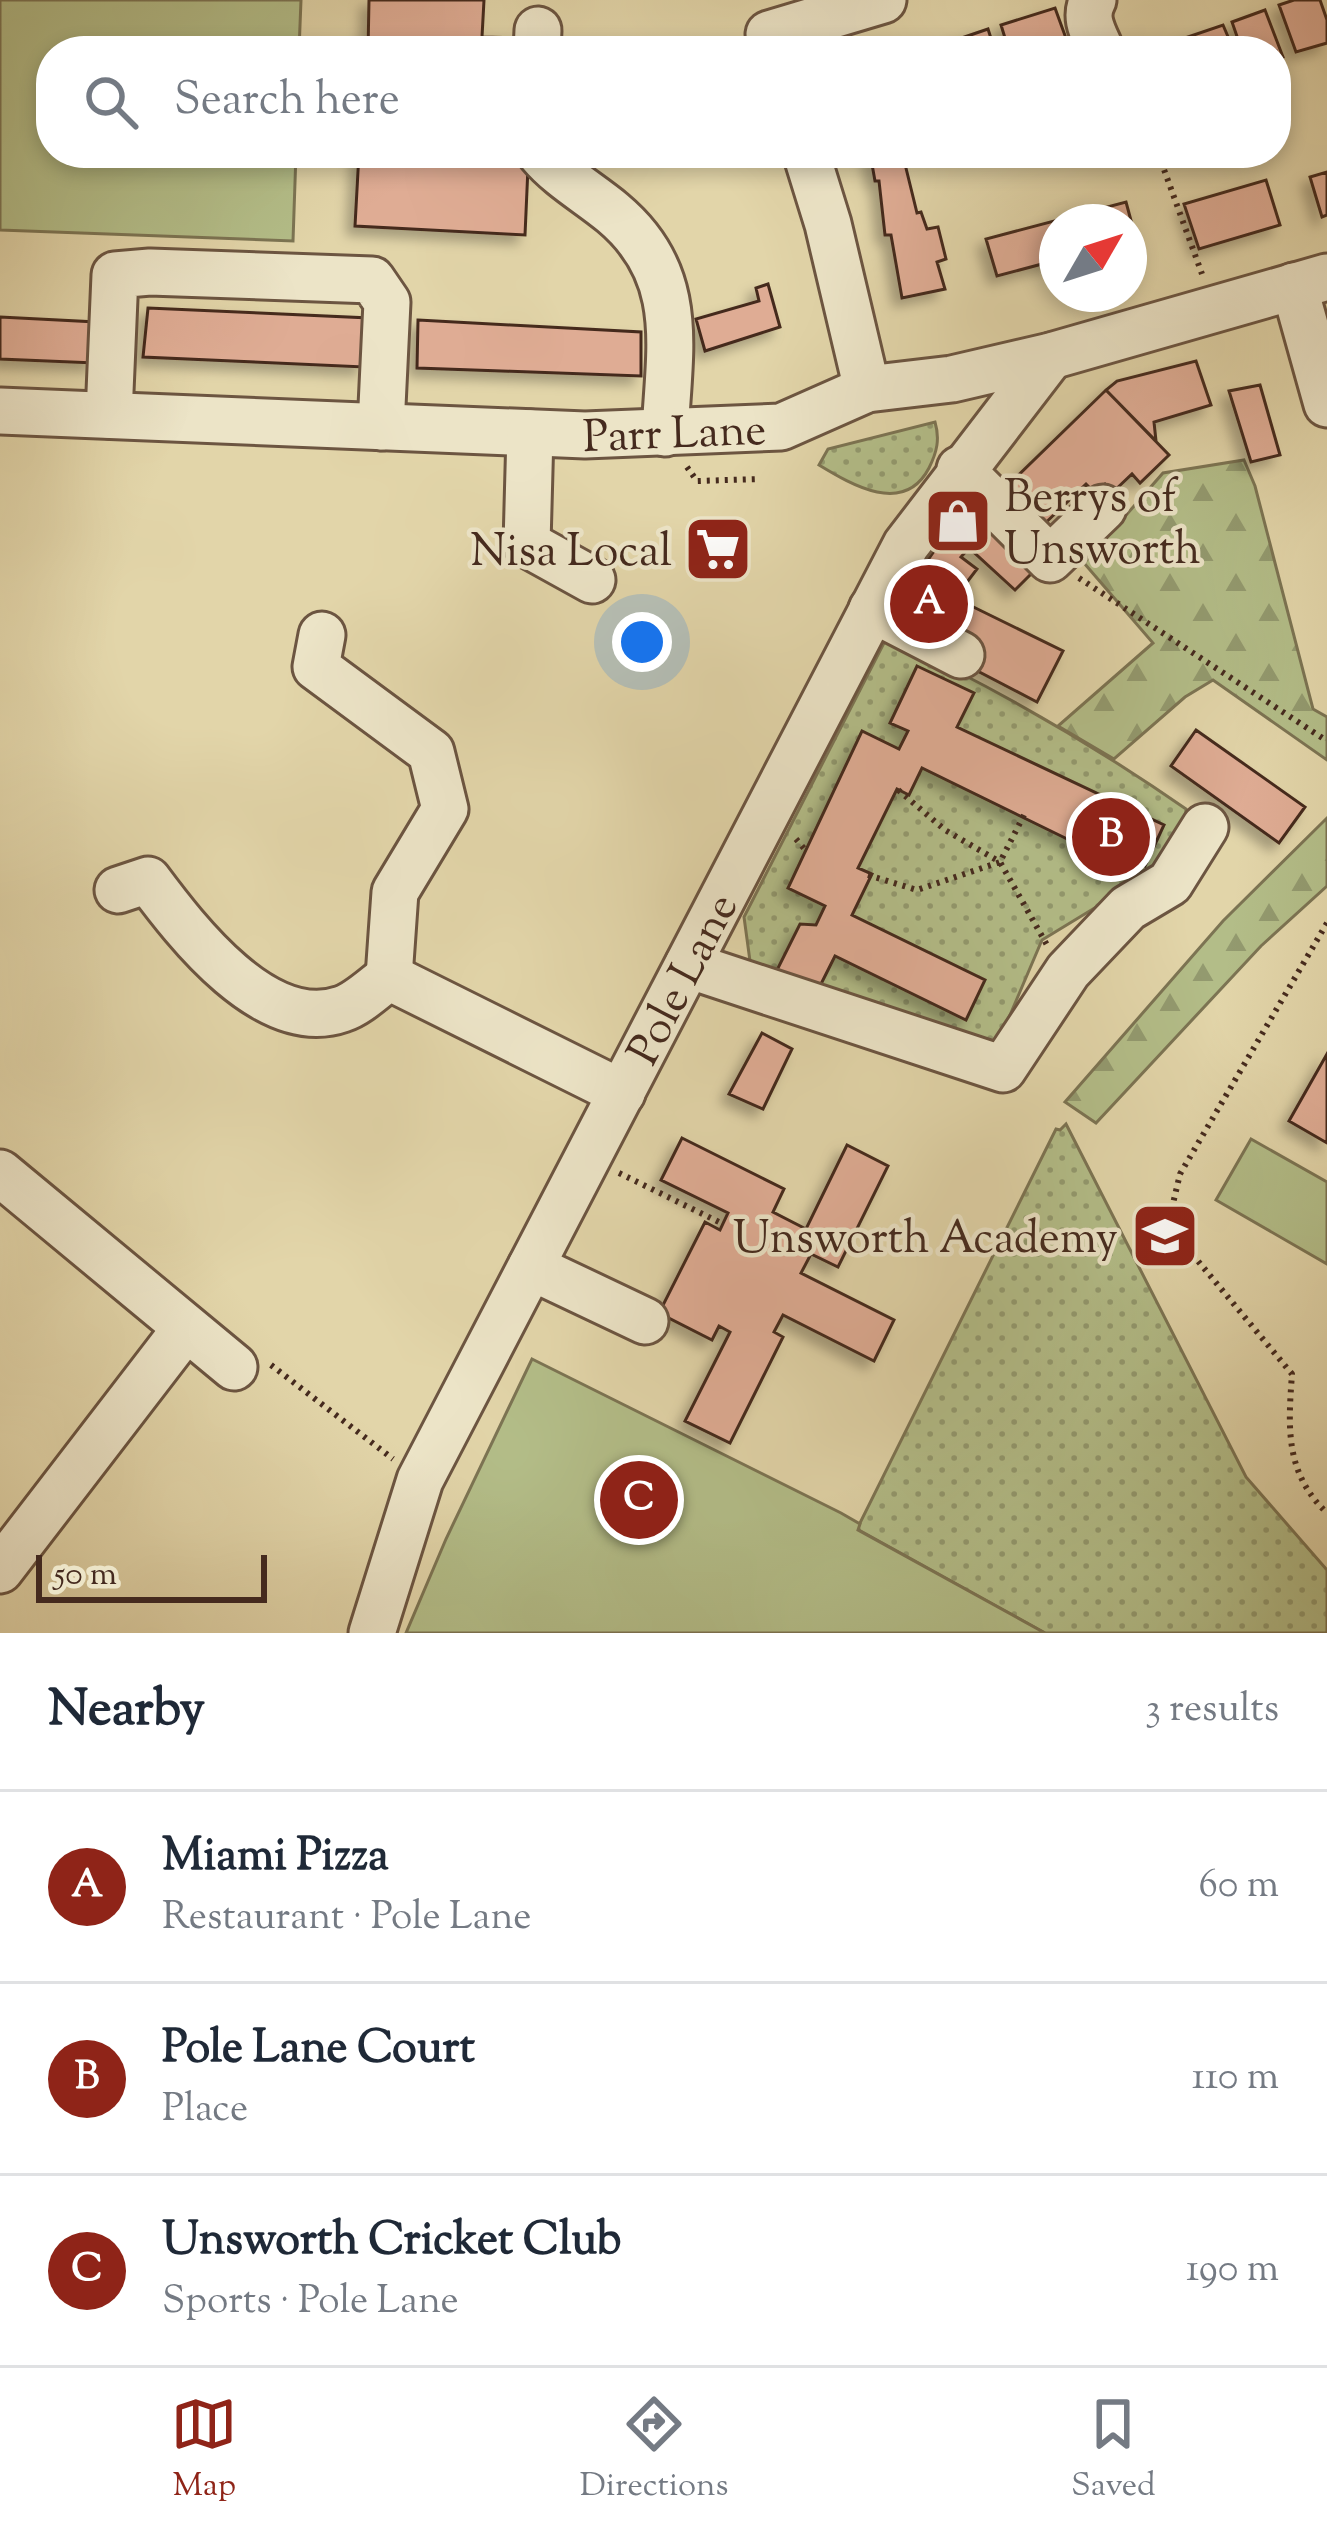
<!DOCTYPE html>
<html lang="en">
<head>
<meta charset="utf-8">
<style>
  :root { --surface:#fff; --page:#f2f2f3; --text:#1f2937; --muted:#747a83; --line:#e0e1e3; --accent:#8f2418 }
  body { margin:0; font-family:"Sorts Mill Goudy",serif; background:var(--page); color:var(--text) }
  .compass { position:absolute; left:1039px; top:204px; width:108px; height:108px; border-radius:50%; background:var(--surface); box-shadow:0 6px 18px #0003; rotate:51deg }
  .scale { position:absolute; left:36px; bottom:30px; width:231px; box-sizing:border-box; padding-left:12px; border:6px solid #452a1e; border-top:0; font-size:33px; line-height:42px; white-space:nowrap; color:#452a1e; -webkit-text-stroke:9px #ece4c7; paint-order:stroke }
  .you { position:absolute; left:642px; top:642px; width:42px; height:42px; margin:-30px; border:9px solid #fff; border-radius:50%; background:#1a73e8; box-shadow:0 0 0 18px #1a73e833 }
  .badge { display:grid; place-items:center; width:78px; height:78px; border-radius:50%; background:var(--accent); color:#fff; font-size:39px; font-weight:700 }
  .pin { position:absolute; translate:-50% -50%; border:6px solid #fff; box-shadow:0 3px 12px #0006 }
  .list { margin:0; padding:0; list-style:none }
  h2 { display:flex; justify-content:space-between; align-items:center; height:156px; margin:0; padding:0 48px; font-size:51px }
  h2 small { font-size:39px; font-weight:400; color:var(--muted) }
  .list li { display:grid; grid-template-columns:78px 1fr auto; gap:36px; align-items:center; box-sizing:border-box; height:192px; padding:0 48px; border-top:3px solid var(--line) }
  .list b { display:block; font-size:45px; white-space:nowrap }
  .list p { margin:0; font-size:39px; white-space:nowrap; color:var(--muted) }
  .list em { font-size:39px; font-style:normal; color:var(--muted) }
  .icon { flex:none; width:66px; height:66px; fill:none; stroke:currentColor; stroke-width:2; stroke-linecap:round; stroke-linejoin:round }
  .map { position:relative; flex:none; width:1327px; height:1633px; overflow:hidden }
  .search { position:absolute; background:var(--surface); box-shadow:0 6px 18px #0003; left:36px; right:36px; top:36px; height:132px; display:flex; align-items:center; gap:30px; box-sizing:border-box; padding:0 42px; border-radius:48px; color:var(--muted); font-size:45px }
  .sheet { height:732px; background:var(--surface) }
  nav { display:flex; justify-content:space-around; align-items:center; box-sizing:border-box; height:168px; border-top:3px solid var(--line); background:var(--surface); font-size:33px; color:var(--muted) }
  nav a { display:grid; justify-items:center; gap:6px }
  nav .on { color:var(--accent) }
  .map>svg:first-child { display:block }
  .grass { fill:url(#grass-dots); stroke:#7c7453; stroke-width:3 }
  .forest { fill:url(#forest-firs); stroke:#7c7453; stroke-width:3 }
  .park { fill:#b3bd88; stroke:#7c7453; stroke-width:3 }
  .building { fill:#dfac94; stroke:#452a1e; stroke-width:3; filter:url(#shadow) }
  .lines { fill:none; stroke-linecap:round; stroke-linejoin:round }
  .minor-casing { stroke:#6c5541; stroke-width:51 }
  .path { stroke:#452a1e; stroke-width:6; stroke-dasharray:3 6; stroke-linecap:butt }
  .minor { stroke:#ece4c7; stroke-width:45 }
  .labels { text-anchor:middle; stroke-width:9; stroke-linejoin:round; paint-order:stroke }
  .street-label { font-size:45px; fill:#452a1e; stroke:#ece4c7 }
  .poi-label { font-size:45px; fill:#452a1e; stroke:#ece4c7; text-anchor:end }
</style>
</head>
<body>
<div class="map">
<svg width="1327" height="1633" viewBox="0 0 1327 1633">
  <defs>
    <pattern id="grass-dots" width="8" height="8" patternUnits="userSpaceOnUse" patternTransform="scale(3)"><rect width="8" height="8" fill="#b3bd88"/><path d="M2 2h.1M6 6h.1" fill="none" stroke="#939a6f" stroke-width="1.8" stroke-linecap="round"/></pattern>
    <pattern id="forest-firs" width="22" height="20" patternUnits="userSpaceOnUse" patternTransform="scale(3)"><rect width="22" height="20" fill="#b3bd88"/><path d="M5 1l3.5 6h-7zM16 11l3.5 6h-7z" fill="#939a6f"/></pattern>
    <filter id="shadow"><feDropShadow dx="-8" dy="8" stdDeviation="6" flood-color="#0004"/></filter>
  </defs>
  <rect width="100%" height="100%" fill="#e2d5a9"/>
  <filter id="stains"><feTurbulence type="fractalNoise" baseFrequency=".00167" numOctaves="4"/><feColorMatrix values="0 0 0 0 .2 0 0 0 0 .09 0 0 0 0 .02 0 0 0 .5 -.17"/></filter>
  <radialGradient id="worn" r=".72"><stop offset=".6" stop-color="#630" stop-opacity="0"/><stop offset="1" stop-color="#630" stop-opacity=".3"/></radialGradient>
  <path class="grass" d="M935,422C940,439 937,452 929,468C904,516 852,485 819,465L828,449Z
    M887,637C992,686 1091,743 1186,809L1185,825L1162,867L1042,940L996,1048L801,988L750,961L744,917Z
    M1066,1124L1246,1477L1327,1570V1633H1045L857,1529L1056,1129L1060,1130Z"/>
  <path class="forest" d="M1244,460L1255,486L1313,709L1327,717V760L1213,680L1185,697L1114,759L1058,726L1153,643L1084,563L1163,473Z
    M1327,818V886L1261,946L1096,1123L1065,1102L1223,921Z"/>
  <path class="park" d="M0,0H301L299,51H51V153H296L293,241L0,230Z
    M1251,1139L1327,1182V1264L1216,1200Z
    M532,1359L841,1513L860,1524L858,1530L1045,1633H406L446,1539Z"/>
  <path class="building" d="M369,0H484L482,37L522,38L521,51H368Z
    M1294,0H1320L1327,20V43L1296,52L1279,5Z
    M1055,8L1067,41L1009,51L1001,25Z
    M1265,10L1283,57L1276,59V51H1242L1232,22Z
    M1223,25L1229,39L1222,43L1225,51H1186L1182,39Z
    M988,29L995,51H947L944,44Z
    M359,153H524L528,167L525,235L355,226Z
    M870,153H900L904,160L917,213L921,212L927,229L938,227L946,259L937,262L945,289L902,298L891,235H885L879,181H875Z
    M1327,172V215L1322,217L1310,177Z
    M1266,180L1280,225L1199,249L1184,204Z
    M1126,202L1136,239L1129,241V222H1057V260L997,276L986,239Z
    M768,284L780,327L705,351L696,319L759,301L756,288Z
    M148,308L369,318L364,367L143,357Z
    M0,317L96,322L95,363L0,359Z
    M418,320L641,332V376L417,368Z
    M1196,361L1211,405L1154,422L1156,441L1106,390L1117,381Z
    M1260,385L1280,455L1251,462L1229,391Z
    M1106,390L1169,455L1140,483L1132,474L1113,492L1105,484L1095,493L1086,484L1037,531L1000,493Z
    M965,498L1013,531L1002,544L1033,572L1015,590L969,548L961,557L977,569L958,594L923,567L939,544L935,541Z
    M921,580L953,597L937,628L905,611Z
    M953,597L1063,651L1037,702L968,666L937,628Z
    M917,666L974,693L957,727L1164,825L1145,866L1108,849L1102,856L922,768L909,795L897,789L858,868L872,874L852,915L985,980L966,1020L835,956L818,990L777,970L800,924L816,925L825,906L788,888L862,731L899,749L908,731L890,723Z
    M1196,730L1305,807L1279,843L1171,766Z
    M762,1033L792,1049L763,1109L729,1094Z
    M1327,1054V1143L1289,1121Z
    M682,1138L784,1189L773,1212L806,1229L847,1145L888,1166L838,1267L811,1254L801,1273L894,1320L874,1361L783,1315L774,1332L783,1337L730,1443L685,1421L730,1332L719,1326L712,1340L659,1313L705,1222L720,1230L728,1213L661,1180Z"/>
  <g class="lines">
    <defs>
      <g id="minor">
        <path d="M1093,0C1083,18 1094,34 1101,51"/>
        <path d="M769,34L883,0"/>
        <path d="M537,51L538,30"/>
        <path d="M540,153C560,177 589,193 613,213C687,275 669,349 665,433"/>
        <path d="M806,153L828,224L867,389"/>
        <path d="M1294,286L1327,404"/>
        <path id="s1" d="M0,411L585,435L781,427L867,389L952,379L1051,356L1327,277"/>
        <path d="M109,415L115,275L150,272L372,280L387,302L381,427"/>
        <path d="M530,433L527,544L592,580"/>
        <path d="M960,469L1050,559L1103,508"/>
        <path d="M872,609L961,655"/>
        <path d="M322,635L316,667L431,752L445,809L395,892L389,977"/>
        <path d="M118,890L148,880C186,931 266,1036 342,1009C358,1004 375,987 389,977L622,1093"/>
        <path d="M688,965L1003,1069L1068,971L1128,908L1170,883L1205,827"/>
        <path d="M0,1173L234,1367"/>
        <path d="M531,1267L645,1321"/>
        <path d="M0,1570L186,1328"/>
        <path id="s2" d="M372,1633L420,1480L906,545L1051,356"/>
      </g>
    </defs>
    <use href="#minor" class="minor-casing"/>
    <path class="path" d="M1158,153L1202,274
      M687,467L697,481L759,479
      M1079,578L1327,741
      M1024,815L1000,862L1047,945
      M796,839L807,852
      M868,875L917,890L1000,862L945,830L897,789
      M1327,923L1180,1174L1171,1212L1183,1243L1292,1374C1288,1428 1285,1473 1327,1513
      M619,1173L723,1224
      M271,1365L393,1459"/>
    <use href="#minor" class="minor"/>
  </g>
  <defs>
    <symbol id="shop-square" viewBox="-11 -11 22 22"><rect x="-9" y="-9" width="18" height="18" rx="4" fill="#8f2418" stroke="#ece4c7"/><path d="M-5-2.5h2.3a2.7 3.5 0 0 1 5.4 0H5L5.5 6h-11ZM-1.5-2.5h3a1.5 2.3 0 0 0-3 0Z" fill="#fff"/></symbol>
    <symbol id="supermarket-square" viewBox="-11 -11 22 22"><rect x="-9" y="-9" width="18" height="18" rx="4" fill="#8f2418" stroke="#ece4c7"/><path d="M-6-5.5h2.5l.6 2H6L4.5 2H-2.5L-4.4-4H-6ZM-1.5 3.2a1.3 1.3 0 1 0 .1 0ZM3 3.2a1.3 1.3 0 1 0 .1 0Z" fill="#fff"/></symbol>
    <symbol id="school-square" viewBox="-11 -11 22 22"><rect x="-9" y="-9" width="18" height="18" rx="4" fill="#8f2418" stroke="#ece4c7"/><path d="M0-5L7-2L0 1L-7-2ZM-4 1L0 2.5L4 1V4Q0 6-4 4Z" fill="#fff"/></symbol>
  </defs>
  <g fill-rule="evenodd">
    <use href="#shop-square" x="920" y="483" width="76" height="76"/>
    <use href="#supermarket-square" x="680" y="511" width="76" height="76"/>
    <use href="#school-square" x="1127" y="1198" width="76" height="76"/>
  </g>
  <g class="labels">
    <g class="street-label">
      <text dy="16" stroke="none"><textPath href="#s1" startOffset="675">Parr Lane</textPath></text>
      <text dy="16" stroke="none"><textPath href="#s2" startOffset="726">Pole Lane</textPath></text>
    </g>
    <g class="poi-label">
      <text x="1004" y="511" text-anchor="start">Berrys of<tspan x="1004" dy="52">Unsworth</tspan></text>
      <text x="672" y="565">Nisa Local</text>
      <text x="1118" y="1252">Unsworth Academy</text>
    </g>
  </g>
  <rect width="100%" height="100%" filter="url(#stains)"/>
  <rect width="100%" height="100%" fill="url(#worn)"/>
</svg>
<svg class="compass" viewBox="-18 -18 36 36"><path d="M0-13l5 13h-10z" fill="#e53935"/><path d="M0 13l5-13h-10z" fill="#747a83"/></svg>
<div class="scale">50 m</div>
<div class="you"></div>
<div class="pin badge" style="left:929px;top:604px">A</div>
<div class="pin badge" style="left:1111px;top:837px">B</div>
<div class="pin badge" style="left:639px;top:1500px">C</div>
<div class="search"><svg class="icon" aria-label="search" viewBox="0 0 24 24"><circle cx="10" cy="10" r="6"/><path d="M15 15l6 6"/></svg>Search here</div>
</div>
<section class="sheet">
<h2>Nearby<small>3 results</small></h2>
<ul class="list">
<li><span class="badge">A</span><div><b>Miami Pizza</b><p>Restaurant · Pole Lane</p></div><em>60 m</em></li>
<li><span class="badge">B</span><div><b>Pole Lane Court</b><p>Place</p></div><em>110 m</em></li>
<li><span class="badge">C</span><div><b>Unsworth Cricket Club</b><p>Sports · Pole Lane</p></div><em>190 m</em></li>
</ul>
</section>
<nav>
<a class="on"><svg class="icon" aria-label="map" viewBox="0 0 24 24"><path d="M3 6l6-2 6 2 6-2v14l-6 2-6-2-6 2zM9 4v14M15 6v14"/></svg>Map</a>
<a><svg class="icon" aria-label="directions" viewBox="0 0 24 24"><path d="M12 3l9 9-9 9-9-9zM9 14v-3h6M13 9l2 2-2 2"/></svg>Directions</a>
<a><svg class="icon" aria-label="saved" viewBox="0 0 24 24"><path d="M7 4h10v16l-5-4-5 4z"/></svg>Saved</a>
</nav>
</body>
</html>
